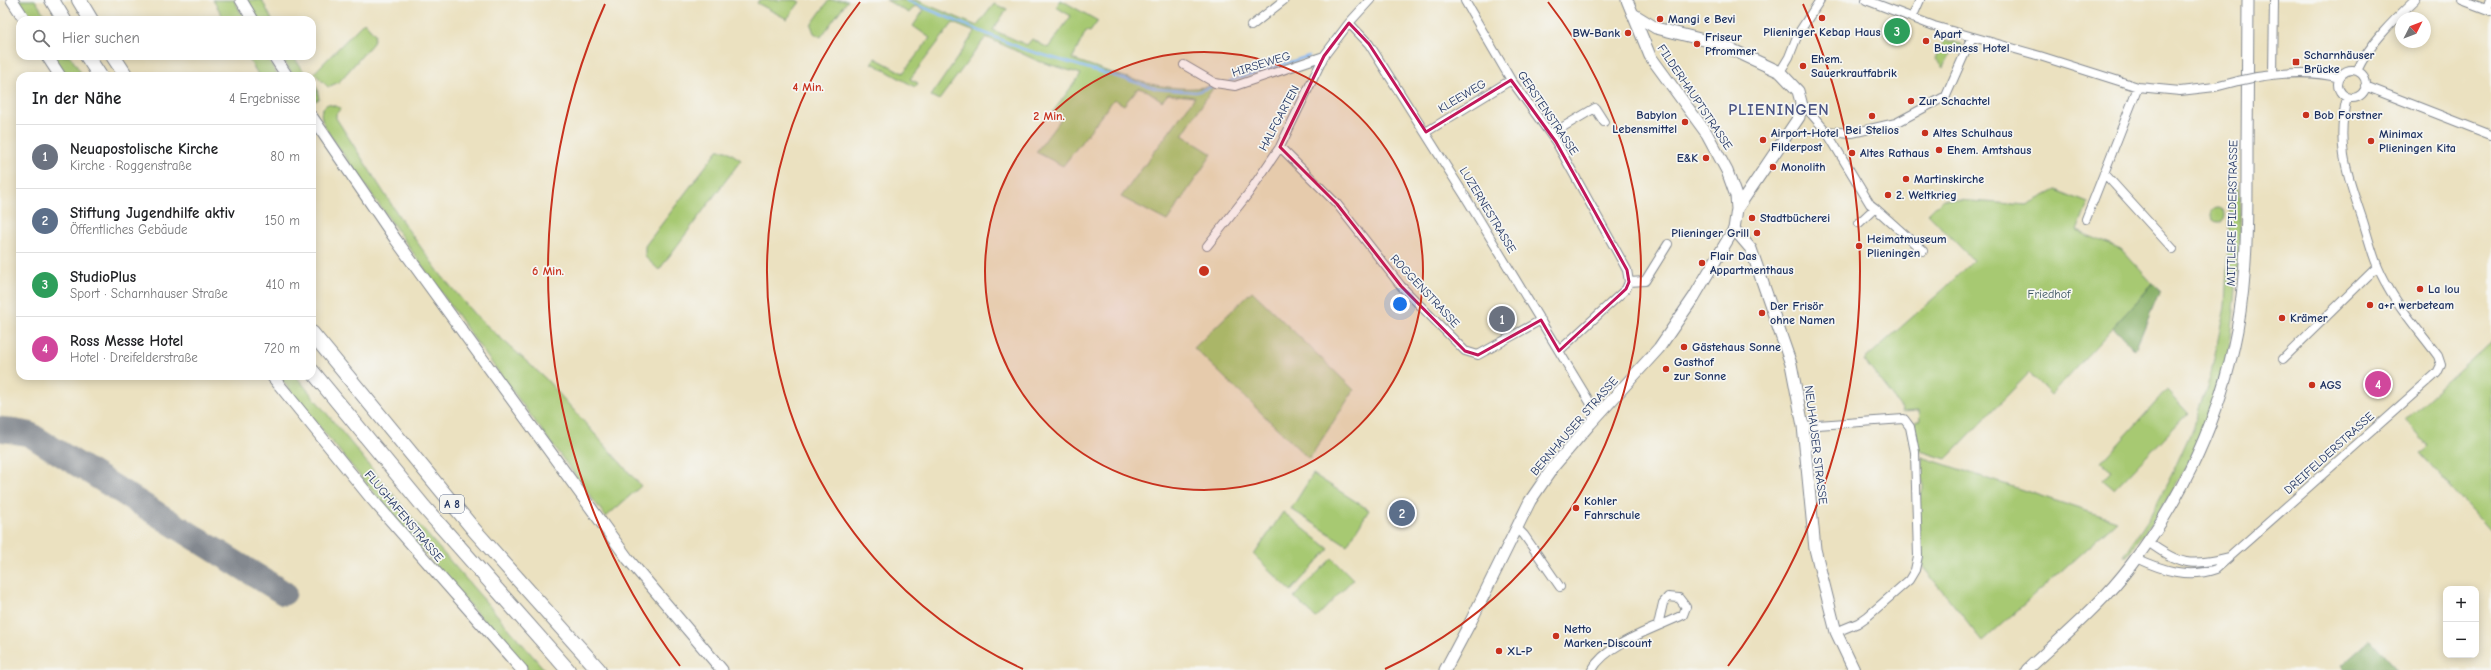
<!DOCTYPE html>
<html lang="de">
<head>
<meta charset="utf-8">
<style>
  :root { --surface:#fff; --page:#f6f6f6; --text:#202124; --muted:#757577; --line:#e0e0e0; --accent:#1a73e8 }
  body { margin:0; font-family:"Comic Neue",sans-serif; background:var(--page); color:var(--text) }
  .controls { position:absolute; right:12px; bottom:12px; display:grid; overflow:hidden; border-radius:8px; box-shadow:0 2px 10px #0003 }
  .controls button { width:36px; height:36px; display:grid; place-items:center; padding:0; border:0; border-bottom:1px solid var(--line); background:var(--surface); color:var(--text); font:20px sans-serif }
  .compass { position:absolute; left:2395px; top:12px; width:36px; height:36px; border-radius:50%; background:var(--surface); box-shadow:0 2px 10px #0003; rotate:48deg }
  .you { position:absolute; left:1400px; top:304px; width:14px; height:14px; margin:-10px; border:3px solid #fff; border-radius:50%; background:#1a73e8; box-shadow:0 0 0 6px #1a73e833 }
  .badge { display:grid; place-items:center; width:26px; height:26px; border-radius:50%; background:var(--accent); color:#fff; font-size:13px; font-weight:700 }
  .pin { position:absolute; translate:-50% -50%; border:2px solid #fff; box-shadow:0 1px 4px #0006 }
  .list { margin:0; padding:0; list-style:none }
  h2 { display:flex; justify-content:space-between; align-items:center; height:52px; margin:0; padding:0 16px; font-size:17px }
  h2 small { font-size:13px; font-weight:400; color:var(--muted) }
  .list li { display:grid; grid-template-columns:26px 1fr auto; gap:12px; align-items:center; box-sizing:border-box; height:64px; padding:0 16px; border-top:1px solid var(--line) }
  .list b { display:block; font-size:15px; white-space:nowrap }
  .list p { margin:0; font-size:13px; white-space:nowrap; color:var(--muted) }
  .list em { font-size:13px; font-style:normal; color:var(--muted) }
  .icon { flex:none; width:22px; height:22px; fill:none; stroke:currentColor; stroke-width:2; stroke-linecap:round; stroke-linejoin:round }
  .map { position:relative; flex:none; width:2491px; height:670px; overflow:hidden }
  .search { position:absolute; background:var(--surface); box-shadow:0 2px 10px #0003; left:16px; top:16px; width:300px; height:44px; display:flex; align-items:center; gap:10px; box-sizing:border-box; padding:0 14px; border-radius:12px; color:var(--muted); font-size:15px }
  .panel { position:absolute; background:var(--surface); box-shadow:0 2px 10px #0003; left:16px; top:72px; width:300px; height:308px; border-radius:12px }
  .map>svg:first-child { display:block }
  .green { fill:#a7c972; stroke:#617c68 }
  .forest { fill:#85ad64; stroke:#506e61 }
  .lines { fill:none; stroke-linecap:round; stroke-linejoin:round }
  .stream { stroke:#86b8f3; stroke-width:2.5 }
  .taxiway { stroke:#83888f; stroke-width:25 }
  .street-casing { stroke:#83888f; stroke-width:10 }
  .secondary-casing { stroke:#83888f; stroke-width:13 }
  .highway-casing { stroke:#83888f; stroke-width:16 }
  .street { stroke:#fff; stroke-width:8 }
  .secondary { stroke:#fff; stroke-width:11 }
  .highway { stroke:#fff; stroke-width:14 }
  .street-bridge-casing { stroke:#83888f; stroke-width:10; stroke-linecap:butt }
  .street-bridge { stroke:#fff; stroke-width:8 }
  .marked { fill:none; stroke:#c2185b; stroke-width:3; stroke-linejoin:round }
  .ring { fill:none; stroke:#c8321e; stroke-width:2 }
  .poi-dot { fill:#c8321e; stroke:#f6f6f2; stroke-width:1.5 }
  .labels { text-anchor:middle; stroke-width:3.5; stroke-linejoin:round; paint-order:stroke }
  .shield { fill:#f6f6f2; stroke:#5d6b8a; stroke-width:1 }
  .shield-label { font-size:11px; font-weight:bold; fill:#1b2f5e }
  .poi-label { font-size:12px; font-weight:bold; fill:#1b2f5e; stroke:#f6f6f2; text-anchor:start }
  .street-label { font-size:12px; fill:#1b2f5e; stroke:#f6f6f2 }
  .park-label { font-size:12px; fill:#3e5663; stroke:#f6f6f2 }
  .district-label { font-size:16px; font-weight:bold; letter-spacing:1px; fill:#4c5685; stroke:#f6f6f2 }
  .centre { fill:#c8321e; stroke:#f6f6f2; stroke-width:2 }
  .ring-label { font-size:12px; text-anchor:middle; font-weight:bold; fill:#c8321e; stroke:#f6f6f2; stroke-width:3.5; stroke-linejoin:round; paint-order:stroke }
</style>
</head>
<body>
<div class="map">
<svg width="2491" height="670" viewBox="0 0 2491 670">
  <rect width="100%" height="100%" fill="#f6f6f2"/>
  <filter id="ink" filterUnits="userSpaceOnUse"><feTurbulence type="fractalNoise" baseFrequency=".025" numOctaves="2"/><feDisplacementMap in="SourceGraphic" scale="8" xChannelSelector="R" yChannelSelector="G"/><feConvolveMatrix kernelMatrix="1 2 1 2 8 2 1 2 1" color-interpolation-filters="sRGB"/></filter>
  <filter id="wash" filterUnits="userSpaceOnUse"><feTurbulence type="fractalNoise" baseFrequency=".012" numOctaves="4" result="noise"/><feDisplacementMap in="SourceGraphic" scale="16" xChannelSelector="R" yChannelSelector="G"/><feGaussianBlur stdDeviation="0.9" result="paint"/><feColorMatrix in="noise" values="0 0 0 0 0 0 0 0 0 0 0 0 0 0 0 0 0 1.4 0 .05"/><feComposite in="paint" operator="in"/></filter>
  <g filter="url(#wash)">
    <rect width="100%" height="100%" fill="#ebe1c0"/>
    <path class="green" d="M18,0H35L48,20H30Z
      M213,0H234L245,20H225Z
      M247,0H262L272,20H259Z
      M759,0H796L800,2L787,19L757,3Z
      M829,0H848L821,37L814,33L811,25Z
      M886,0H916L977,26L994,4L1007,9L993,30L1027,45L1032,39L1048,48L1071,16L1056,7L1061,0L1098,21L1090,32L1086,31L1072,59C1116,74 1168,97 1215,85L1182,135L1212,154L1167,221L1121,197L1195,97L1168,94L1162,101L1148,91L1138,88L1124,105L1114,99L1063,166L1036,152L1061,119L1052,113L1081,74L1038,61L986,37L939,100L931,96L975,32L953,23L910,79L918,83L915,87L872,63L875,58L903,73L930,38L913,26L924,10L915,6L909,13Z
      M364,22L375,34L373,43L339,82L328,87L314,73Z
      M1945,40L1962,44L1960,49L1953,47L1944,68L1935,58Z
      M52,56H70L83,76H64Z
      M247,56H266L278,76H259Z
      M281,56H293L307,76H294Z
      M312,83L317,88L319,99L315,101L312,100Z
      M328,104L341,108L336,114V118L404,224L441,275L474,314L546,379L641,486L606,517L477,343L339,148C333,138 310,113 328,104Z
      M718,150H726L741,160L659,270L645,257V246Z
      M2236,178C2243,211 2240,244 2237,278C2234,306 2233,335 2226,362C2211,429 2169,504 2127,556H2124L2149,518L2172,474L2191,432L2210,378L2225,306L2230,204Z
      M2056,190L2088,203L2077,231L2121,249L2153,284L2051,395L2029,373L1946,459L1917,450L1915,425V422L1920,420L1919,411L1901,412L1902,409L1864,360L1945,288L1973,260L1928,214L1943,199L2027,205Z
      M2211 215a7 7 0 1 1 14 0a7 7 0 1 1-14 0Z
      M1252,291L1354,390L1309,459L1194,348Z
      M2491,342V532L2420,453L2428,446L2405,420Z
      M279,376H296L405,509L545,670H528C441,576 359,476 279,376Z
      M2167,390L2188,413L2114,490L2102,480L2111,470L2102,462Z
      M1922,457L2117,521L1983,641L1923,567L1917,506L1923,488Z
      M1313,474L1369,510L1347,545L1291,509Z
      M1283,512L1329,549L1291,591L1254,555Z
      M1332,558L1353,579L1316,618L1294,597Z"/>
    <path class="forest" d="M2153,284L2160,290L2135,350L2113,327Z
      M2370,640L2397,670H2344L2341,666Z"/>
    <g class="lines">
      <path class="stream" d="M906,0L1023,49L1158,89L1196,92L1211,87
        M1230,81L1309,56"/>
      <path class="taxiway" d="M0,429L29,434L284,593"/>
    </g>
  </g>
  <g filter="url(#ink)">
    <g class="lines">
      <defs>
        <path id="street" d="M1866,0L1934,26L2040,56L2138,87L2180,91L2215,87L2238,81
          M2462,0L2491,11
          M1465,1L1511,80L1556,142L1627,270L1629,282L1626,289L1559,351
          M2487,9L2490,0
          M1912,18L1920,0
          M1349,23L1369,44L1465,196L1591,404L1600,413
          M1251,26L1284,0
          M1184,65L1215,83L1235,86L1324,56
          M2338 84a14 14 0 1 1 28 0a14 14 0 1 1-28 0Z
          M2357,71C2369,44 2394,20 2415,0
          M1780,72L1789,57L1798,34L1820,0
          M2273,75L2274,0
          M2257,77C2283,73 2313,70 2339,78
          M2365,86L2491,135
          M1801,102L1826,131L1870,204L1875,208L1859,223
          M1826,131L1852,133L1896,123L1946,96L1972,37
          M1426,132L1511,80
          M1551,134L1595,108L1604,122
          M1280,147L1337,204L1401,286L1465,351L1478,355L1541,320
          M2104,173L2173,249
          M1875,208L1923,251
          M2086,219L2138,87
          M1207,246L1248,194L1280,147L1324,56L1349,23L1370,0
          M1629,282L1645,281L1668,244
          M2283,359L2377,267
          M1803,426L1904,419L1910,427L1915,452L1918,556L1915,570L1909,580L1868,616L1858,623L1836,632
          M1517,528L1524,535L1560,587
          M2148,542C2180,565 2190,567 2229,557
          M2136,558C2162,570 2188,579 2216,569L2437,373L2441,365L2438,356C2421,333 2402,312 2388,287C2375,266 2370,244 2363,221C2348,176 2335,146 2347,97
          M1592,670C1607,643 1656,628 1683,615L1686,607L1679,598L1668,597L1663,603L1658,625"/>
        <path id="secondary" d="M12,0L25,20
          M241,0L253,20
          M1633,14L1656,28L1720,44L1780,72L1798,91L1801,102L1799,117L1737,209
          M47,56L60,76
          M274,56L287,76
          M312,117L396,240L628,559L722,670
          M1734,229L1751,249L1791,364L1803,426L1815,549L1836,632L1854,670
          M272,376L370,497L522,670
          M1445,670L1471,621L1530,501L1554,466L1590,424L1659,348L1694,297L1734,229L1737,209L1736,196L1727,171L1707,134L1650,56L1627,0
          M2027,670C2062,637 2102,604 2131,565C2184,496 2221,415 2237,330C2248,271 2247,211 2247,152C2247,101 2248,51 2248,0"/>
        <path id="highway" d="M52,0L64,20
          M79,0L91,20
          M87,56L100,76
          M113,56L126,76
          M312,333L475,531L599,670
          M312,371L424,507L568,670"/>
      </defs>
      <use href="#street" class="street-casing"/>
      <use href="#secondary" class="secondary-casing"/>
      <use href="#highway" class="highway-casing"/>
      <use href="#street" class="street"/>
      <use href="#secondary" class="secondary"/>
      <use href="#highway" class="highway"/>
      <defs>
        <path id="street-bridge" d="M2238,81L2257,77"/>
      </defs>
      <use href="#street-bridge" class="street-bridge-casing"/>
      <use href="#street-bridge" class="street-bridge"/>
    </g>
  </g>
  <path class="marked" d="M1349,23L1369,44L1426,132L1511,80L1556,142L1627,270L1629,282L1626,289L1559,351L1541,320L1478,355L1465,351L1401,286L1337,204L1280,147L1324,56Z"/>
  <circle cx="1204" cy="271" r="219" fill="#c8321e" fill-opacity=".12"/>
  <g class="ring">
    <circle cx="1204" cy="271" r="219"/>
    <path d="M1023 669A437 437 0 0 1 860 2M1548 2A437 437 0 0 1 1385 669"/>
    <path d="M680 666A656 656 0 0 1 605 4M1803 4A656 656 0 0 1 1728 666"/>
  </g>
  <g class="poi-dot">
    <circle cx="1822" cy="18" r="4"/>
    <circle cx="1660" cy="19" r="4"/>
    <circle cx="1628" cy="33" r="4"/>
    <circle cx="1926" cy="41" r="4"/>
    <circle cx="1697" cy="44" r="4"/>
    <rect x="2292" y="58" width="8" height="8" rx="2"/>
    <circle cx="1803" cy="66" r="4"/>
    <circle cx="1911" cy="101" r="4"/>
    <circle cx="2306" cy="115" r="4"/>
    <circle cx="1872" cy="116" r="4"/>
    <circle cx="1685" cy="122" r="4"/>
    <circle cx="1925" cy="133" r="4"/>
    <circle cx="1763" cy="140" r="4"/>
    <circle cx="2371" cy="141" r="4"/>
    <circle cx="1939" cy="150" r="4"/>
    <circle cx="1852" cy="153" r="4"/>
    <circle cx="1706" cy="158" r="4"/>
    <circle cx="1773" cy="167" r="4"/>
    <circle cx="1906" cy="179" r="4"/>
    <circle cx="1888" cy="195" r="4"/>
    <circle cx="1752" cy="218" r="4"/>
    <circle cx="1757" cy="233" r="4"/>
    <circle cx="1859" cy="246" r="4"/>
    <circle cx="1702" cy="263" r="4"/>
    <circle cx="2420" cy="289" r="4"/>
    <circle cx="2370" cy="305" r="4"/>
    <circle cx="1762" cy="313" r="4"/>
    <circle cx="2282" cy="318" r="4"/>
    <circle cx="1684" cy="347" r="4"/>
    <circle cx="1666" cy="369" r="4"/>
    <circle cx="2312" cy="385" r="4"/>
    <circle cx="1576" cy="508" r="4"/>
    <circle cx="1556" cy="636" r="4"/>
    <circle cx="1499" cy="651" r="4"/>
  </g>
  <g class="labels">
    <rect class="shield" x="440" y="495" width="24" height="18" rx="3"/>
    <g class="shield-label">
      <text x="452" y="508">A 8</text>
    </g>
    <g class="poi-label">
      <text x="1668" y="23">Mangi e Bevi</text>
      <text x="1822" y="36" text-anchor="middle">Plieninger Kebap Haus</text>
      <text x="1620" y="37" text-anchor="end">BW-Bank</text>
      <text x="1934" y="38">Apart<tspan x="1934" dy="14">Business Hotel</tspan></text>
      <text x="1705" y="41">Friseur<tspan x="1705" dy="14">Pfrommer</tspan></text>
      <text x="2304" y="59">Scharnhäuser<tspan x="2304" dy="14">Brücke</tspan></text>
      <text x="1811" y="63">Ehem.<tspan x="1811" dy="14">Sauerkrautfabrik</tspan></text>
      <text x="1919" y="105">Zur Schachtel</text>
      <text x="1677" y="119" text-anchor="end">Babylon<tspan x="1677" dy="14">Lebensmittel</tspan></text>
      <text x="2314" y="119">Bob Forstner</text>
      <text x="1872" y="134" text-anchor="middle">Bei Stelios</text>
      <text x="1771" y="137">Airport-Hotel<tspan x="1771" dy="14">Filderpost</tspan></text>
      <text x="1933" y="137">Altes Schulhaus</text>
      <text x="2379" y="138">Minimax<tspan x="2379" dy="14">Plieningen Kita</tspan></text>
      <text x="1947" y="154">Ehem. Amtshaus</text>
      <text x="1860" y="157">Altes Rathaus</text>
      <text x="1698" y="162" text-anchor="end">E&amp;K</text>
      <text x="1781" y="171">Monolith</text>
      <text x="1914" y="183">Martinskirche</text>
      <text x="1896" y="199">2. Weltkrieg</text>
      <text x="1760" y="222">Stadtbücherei</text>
      <text x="1749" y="237" text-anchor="end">Plieninger Grill</text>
      <text x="1867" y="243">Heimatmuseum<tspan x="1867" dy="14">Plieningen</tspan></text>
      <text x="1710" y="260">Flair Das<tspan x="1710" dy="14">Appartmenthaus</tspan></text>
      <text x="2428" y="293">La lou</text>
      <text x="2378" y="309">a+r werbeteam</text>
      <text x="1770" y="310">Der Frisör<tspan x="1770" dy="14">ohne Namen</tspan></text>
      <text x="2290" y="322">Krämer</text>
      <text x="1692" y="351">Gästehaus Sonne</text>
      <text x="1674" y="366">Gasthof<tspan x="1674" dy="14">zur Sonne</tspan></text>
      <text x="2320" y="389">AGS</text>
      <text x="1584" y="505">Kohler<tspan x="1584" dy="14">Fahrschule</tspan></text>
      <text x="1564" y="633">Netto<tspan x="1564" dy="14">Marken-Discount</tspan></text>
      <text x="1507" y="655">XL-P</text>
    </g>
    <g class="street-label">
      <text transform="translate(1261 64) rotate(-17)" y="4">HIRSEWEG</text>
      <text transform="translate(1462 96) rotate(-31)" y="4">KLEEWEG</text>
      <text transform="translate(1695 97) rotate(56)" y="4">FILDERHAUPTSTRASSE</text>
      <text transform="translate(1548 113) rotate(56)" y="4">GERSTENSTRASSE</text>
      <text transform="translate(1279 118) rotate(-62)" y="4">HALFGARTEN</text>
      <text transform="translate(1488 210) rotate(59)" y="4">LUZERNESTRASSE</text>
      <text transform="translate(2232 213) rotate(-89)" y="4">MITTLERE FILDERSTRASSE</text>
      <text transform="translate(1425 291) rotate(47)" y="4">ROGGENSTRASSE</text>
      <text transform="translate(1574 426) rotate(-49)" y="4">BERNHAUSER STRASSE</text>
      <text transform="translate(1816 445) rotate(83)" y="4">NEUHAUSER STRASSE</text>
      <text transform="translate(2329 453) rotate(-42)" y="4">DREIFELDERSTRASSE</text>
      <text transform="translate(404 516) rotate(50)" y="4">FLUGHAFENSTRASSE</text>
    </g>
    <g class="park-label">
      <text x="2049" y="298">Friedhof</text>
    </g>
    <g class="district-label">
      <text x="1779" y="115">PLIENINGEN</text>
    </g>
  </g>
  <circle cx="1204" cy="271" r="6" class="centre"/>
  <g class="ring-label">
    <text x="808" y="91">4 Min.</text>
    <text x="1049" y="120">2 Min.</text>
    <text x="548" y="275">6 Min.</text>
  </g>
</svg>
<div class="controls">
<button>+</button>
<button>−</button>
</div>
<svg class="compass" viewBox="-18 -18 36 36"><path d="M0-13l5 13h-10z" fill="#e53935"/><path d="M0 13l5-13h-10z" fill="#757577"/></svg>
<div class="you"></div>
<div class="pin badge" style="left:1502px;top:319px;background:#6b7280">1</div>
<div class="pin badge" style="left:1402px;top:513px;background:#5c6f8a">2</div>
<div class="pin badge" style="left:1897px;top:31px;background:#2e9e5b">3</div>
<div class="pin badge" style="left:2378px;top:384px;background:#d1479c">4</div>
<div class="search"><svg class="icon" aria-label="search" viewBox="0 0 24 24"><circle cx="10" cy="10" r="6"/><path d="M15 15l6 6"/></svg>Hier suchen</div>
<section class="panel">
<h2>In der Nähe<small>4 Ergebnisse</small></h2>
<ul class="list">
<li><span class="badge" style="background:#6b7280">1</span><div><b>Neuapostolische Kirche</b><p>Kirche · Roggenstraße</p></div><em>80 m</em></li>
<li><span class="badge" style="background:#5c6f8a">2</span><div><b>Stiftung Jugendhilfe aktiv</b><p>Öffentliches Gebäude</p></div><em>150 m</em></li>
<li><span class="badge" style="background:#2e9e5b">3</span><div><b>StudioPlus</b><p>Sport · Scharnhauser Straße</p></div><em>410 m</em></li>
<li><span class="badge" style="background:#d1479c">4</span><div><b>Ross Messe Hotel</b><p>Hotel · Dreifelderstraße</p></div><em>720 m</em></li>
</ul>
</section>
</div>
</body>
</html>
